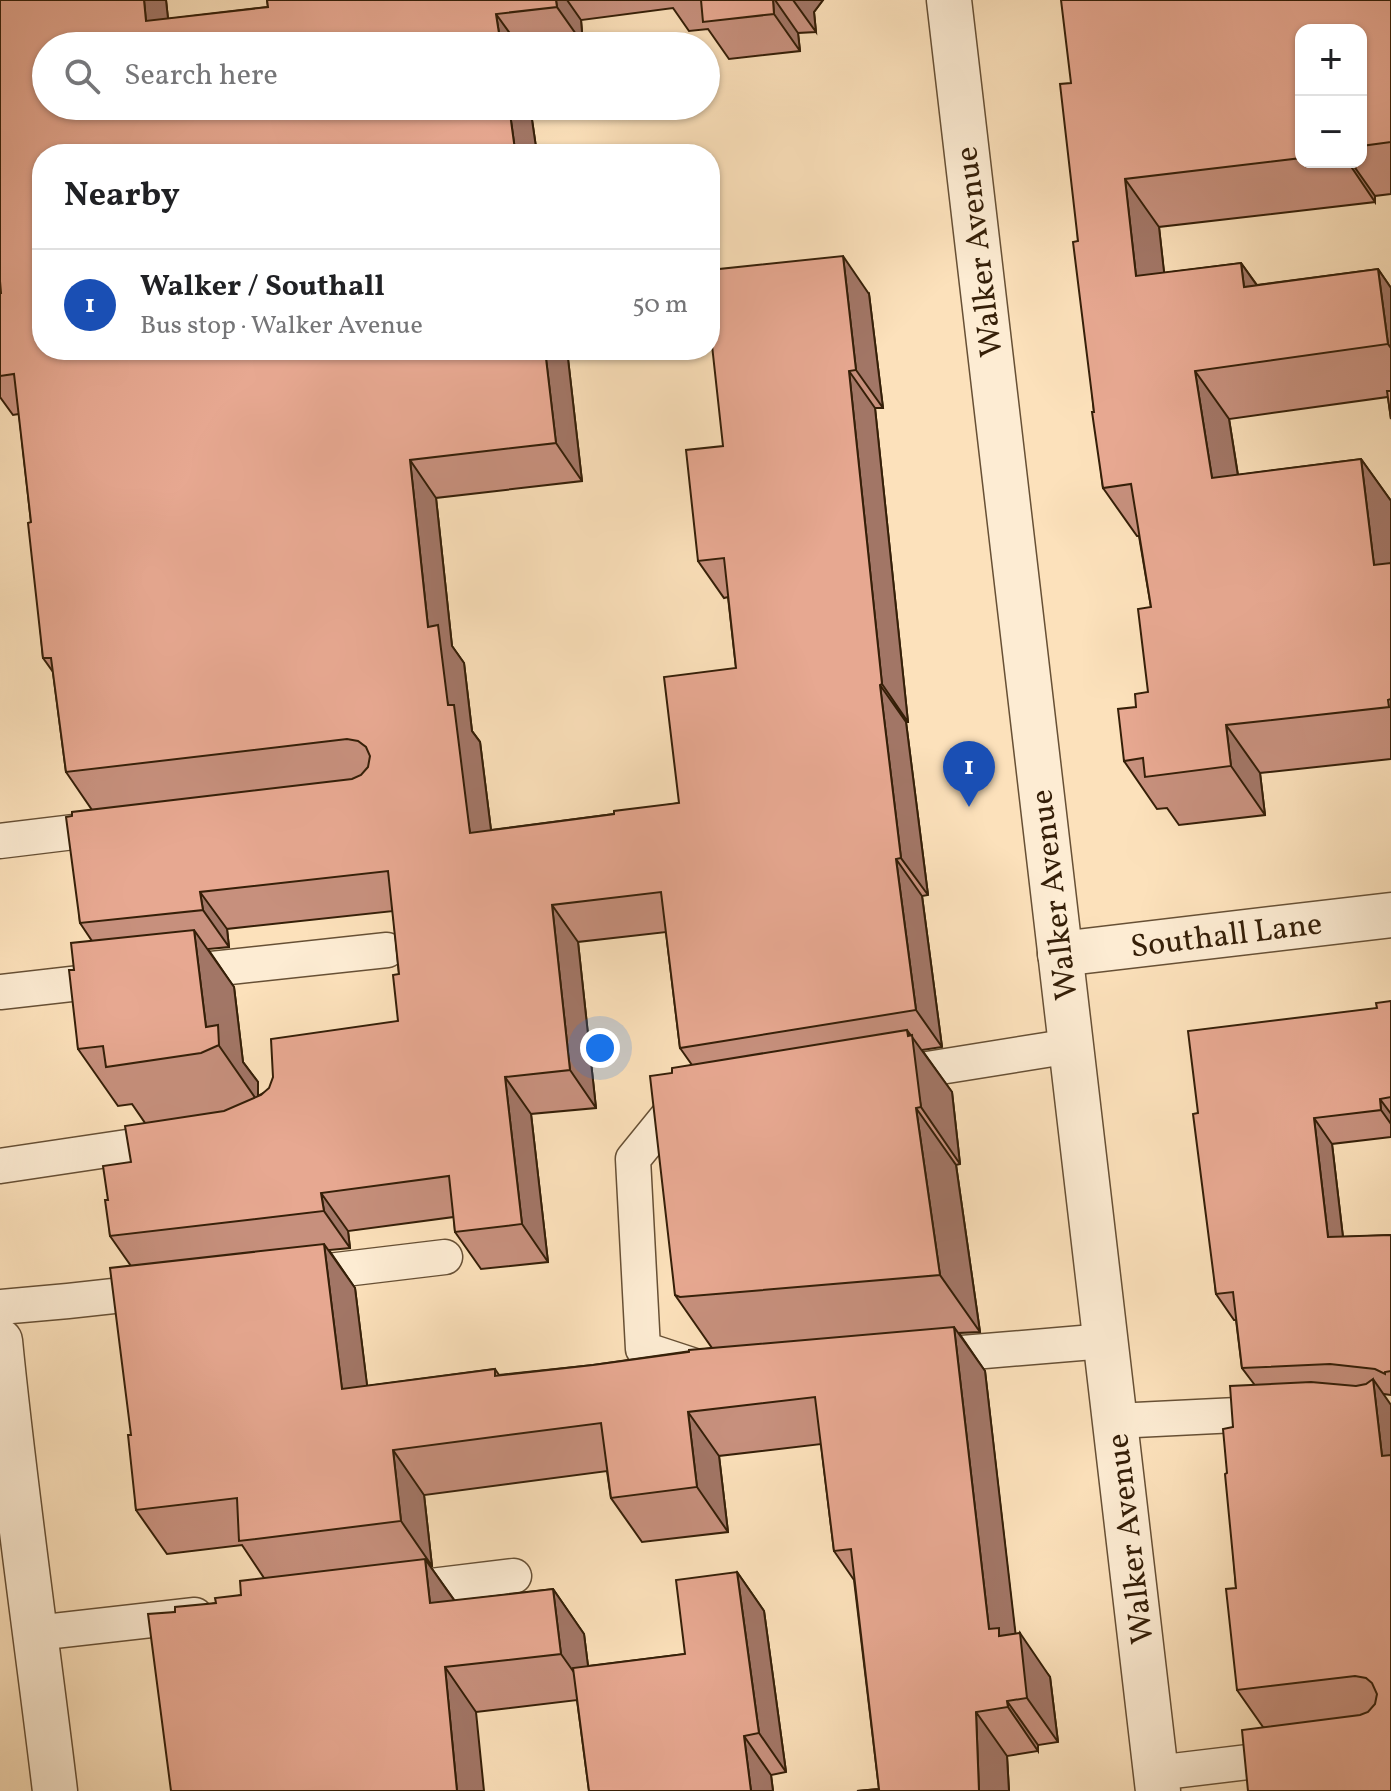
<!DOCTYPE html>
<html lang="en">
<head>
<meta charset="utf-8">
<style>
  :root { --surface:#fff; --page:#f2f2f2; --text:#202124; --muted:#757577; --line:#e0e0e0; --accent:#8f2418 }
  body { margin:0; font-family:Vollkorn,serif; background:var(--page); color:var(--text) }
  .controls { position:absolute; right:24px; top:24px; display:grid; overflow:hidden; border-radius:16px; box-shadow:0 2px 6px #0004 }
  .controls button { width:72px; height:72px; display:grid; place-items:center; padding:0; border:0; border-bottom:2px solid var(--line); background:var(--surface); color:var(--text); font:40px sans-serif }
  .you { position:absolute; left:600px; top:1048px; width:28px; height:28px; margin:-20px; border:6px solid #fff; border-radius:50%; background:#1a73e8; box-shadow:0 0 0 12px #1a73e833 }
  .badge { display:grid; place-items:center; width:52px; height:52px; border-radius:50%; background:var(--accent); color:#fff; font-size:26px; font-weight:700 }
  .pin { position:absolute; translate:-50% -66px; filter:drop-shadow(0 2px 4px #0008) }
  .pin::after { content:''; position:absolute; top:42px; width:28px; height:24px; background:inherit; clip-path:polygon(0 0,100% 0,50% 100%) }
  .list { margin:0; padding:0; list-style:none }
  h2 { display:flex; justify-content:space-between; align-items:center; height:104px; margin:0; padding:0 32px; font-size:34px }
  h2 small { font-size:26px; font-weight:400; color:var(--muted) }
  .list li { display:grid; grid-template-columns:52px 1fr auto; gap:24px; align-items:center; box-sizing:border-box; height:112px; padding:0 32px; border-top:2px solid var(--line) }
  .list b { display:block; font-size:30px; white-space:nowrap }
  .list p { margin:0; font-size:26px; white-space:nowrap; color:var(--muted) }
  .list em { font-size:26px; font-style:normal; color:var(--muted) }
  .icon { flex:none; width:44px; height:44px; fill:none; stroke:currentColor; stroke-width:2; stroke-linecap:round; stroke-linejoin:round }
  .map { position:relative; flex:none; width:1391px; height:1791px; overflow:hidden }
  .search { position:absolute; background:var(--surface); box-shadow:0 2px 6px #0004; left:32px; top:32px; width:688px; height:88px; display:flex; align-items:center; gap:20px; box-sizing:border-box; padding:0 28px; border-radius:44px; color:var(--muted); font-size:30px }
  .panel { position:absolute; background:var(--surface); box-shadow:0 2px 6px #0004; left:32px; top:144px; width:688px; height:216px; border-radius:32px }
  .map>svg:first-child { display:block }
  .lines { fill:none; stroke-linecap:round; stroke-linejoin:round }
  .service-casing { stroke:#675035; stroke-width:37 }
  .minor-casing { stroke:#675035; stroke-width:47 }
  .tertiary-casing { stroke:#675035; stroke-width:47 }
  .service { stroke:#fdecd3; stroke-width:34 }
  .minor { stroke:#fdecd3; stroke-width:44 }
  .tertiary { stroke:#fdecd3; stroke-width:44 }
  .wall { fill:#c7907d; stroke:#351f08; stroke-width:2; fill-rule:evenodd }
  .shaded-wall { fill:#a27666; stroke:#351f08; stroke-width:2 }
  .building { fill:#e7a891; stroke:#351f08; stroke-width:2 }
  .labels { text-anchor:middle; stroke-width:7; stroke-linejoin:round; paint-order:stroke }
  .street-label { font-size:32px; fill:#351f08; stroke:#fdecd3 }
</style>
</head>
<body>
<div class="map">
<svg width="1391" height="1791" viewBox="0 0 1391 1791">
  <rect width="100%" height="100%" fill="#fce1bb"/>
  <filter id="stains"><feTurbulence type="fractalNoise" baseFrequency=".0025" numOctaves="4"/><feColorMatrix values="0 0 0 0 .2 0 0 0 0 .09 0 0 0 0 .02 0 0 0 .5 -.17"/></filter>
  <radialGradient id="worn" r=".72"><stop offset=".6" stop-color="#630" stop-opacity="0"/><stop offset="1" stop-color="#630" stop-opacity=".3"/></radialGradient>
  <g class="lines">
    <defs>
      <path id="service" d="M0,841L115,827
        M175,973L387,950
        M0,992L115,979
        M890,1075L1071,1046
        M692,1108L672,1111L633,1159L643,1349L707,1370
        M0,1166L174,1140
        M295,1275L445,1257
        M0,1307L68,1301L159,1291
        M926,1356L1105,1341
        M1115,1421L1278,1413
        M398,1590L514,1576
        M36,1633L195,1615
        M1156,1773L1290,1757"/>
      <path id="minor" d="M1060,954L1391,915
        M0,1341C15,1492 37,1641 55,1791"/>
      <path id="tertiary" d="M949,0L1158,1791"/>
    </defs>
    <use href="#service" class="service-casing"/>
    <use href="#minor" class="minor-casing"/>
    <use href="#tertiary" class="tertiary-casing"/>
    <use href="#service" class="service"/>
    <use href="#minor" class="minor"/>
    <use href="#tertiary" class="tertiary"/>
  </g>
  <path class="wall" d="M0,0H166L168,19L268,7L267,0H823L814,12L816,32L798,33L800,51L729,59L708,29L689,31L673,8L581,20L583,44L569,46H46L530,106L537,154H42V350H567L582,481L436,498L452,646L464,663L472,731L480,742L491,830L614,814L679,803L736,668L728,597L724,598L698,561L723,446L869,294L883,408H875L908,722H906L928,895L922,896L942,1047L922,1050L952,1092L960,1164L956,1165L980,1332L959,1333L985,1371L1015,1634L1050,1677L1058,1742L1038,1745V1751L1007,1756L1009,1791H857L879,1789L854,1580L834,1551L821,1444L719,1456L728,1532L642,1542L611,1498L607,1471L424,1495L432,1566H430L455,1601L553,1589L584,1634L588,1666L685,1654L737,1572L764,1611L786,1772L771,1775L773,1791H589L577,1700L476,1712L175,1612L216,1603L241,1595L264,1578L242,1545L167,1554L136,1510L131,1435V1266L110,1236L108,1200L131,1162L145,1123L132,1104L118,1106L78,1049L74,970L92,941L80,923L72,816L92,810L66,772L53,672L43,658L31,522L19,414L13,415L0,397V293H1ZM393,911L399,974L398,1021L258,1096V1082L243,1062L234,987L208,949L229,947L227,929ZM666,932L680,1048L692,1065L672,1073L675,1295L712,1348L593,1365L499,1375L495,1369L367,1386L355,1288L329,1250L350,1248L348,1231L454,1217L455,1232L481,1269L548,1262L531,1114L596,1108L578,942Z
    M1391,0V194L1375,196V202L1159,227L1164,273L1241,263L1257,285L1378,269L1391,288V419L1388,397L1229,419L1238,475L1361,459L1391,501V759L1260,773L1265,815L1179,825L1167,808L1157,809L1124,761L1136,707L1148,692L1151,607L1139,536H1137L1103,488L1094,412L1078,241L1071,83ZM1301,30H1361V162H1301Z
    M1391,1001V1137L1332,1144L1343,1237L1391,1235V1395L1383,1394L1391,1791L1263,1727L1237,1690L1236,1588L1227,1473L1233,1427L1254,1384L1242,1368L1236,1320H1234L1216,1294L1198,1113L1377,1008Z"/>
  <path class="shaded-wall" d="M144,0H166L171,46L146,21Z
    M556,0H567L581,20L583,44L557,7Z
    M773,0H775L798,33L800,51L774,14Z
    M793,0H823L814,12L816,32Z
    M496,14L519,46H501Z
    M509,106H530L537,154H518L515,150Z
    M1348,162H1351L1375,196V202Z
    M1125,179L1159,227L1170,325L1136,276Z
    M843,256L869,294L883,408L856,370Z
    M1241,263L1275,311L1244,287Z
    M1378,269L1391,288V348L1388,344Z
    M545,350H567L582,481L556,443Z
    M849,371L875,408L908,722L882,684Z
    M1195,371L1229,419L1246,527L1212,478Z
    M1361,459L1391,501V589L1374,565Z
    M410,460L436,498L452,646L464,663L472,731L480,742L496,870L470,833L448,705L428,627Z
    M880,685L906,722L928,895L901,858Z
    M1226,725L1260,773L1265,815L1231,766Z
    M896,859L922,896L942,1047L916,1010Z
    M200,892L227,929L229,947L203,910Z
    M552,905L578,942L596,1108L570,1070Z
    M194,930L234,987L243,1062L258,1082V1102L206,1027Z
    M907,1030L952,1092L960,1164L921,1107Z
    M505,1077L531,1114L548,1262L522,1224Z
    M1380,1099L1391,1114V1124L1381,1110Z
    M916,1108L956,1165L980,1332L940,1275Z
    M1314,1118L1332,1144L1346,1263L1328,1237Z
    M321,1193L348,1231L350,1248L324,1211Z
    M324,1244L355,1288L373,1433L342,1389Z
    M954,1327L985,1371L1018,1655L1020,1633L1050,1677L1058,1742L1027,1698L989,1629Z
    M1373,1379L1391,1405V1469L1382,1456Z
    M688,1412L719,1456L728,1532L697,1487Z
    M393,1450L424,1495L432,1566L401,1521Z
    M425,1559L456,1603H430Z
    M737,1572L764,1611L786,1772L759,1733Z
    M553,1589L584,1634L592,1698L561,1654Z
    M445,1667L476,1712L484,1791H457Z
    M1007,1701L1038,1745V1751L1008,1707Z
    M976,1712L1007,1756L1009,1791H979Z
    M744,1736L771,1775L773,1791H751Z"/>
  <path class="building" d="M0,0H144L146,21L268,7L267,0H556L557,7L496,14L501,46H46V106H509L515,150L512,151L513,154H42V350H545L556,443L410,460L428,627L438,625L448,705H454L470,833L614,814V811L679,803L664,677L736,668L724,558L698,561L686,450L723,446L710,327V270L843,256L856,370L849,371L882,684L880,685L901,858L896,859L916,1010L680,1048L661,892L552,905L570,1070L505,1077L522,1224L455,1232L449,1176L321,1193L324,1211L110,1236L105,1200H108L103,1166L131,1162L125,1126L224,1111L261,1095L269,1088L273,1077L271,1039L398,1021L393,975L399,974L388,871L200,892L203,910L80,923L66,817L72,816V812L352,779L361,775L368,767L370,756L366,747L358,741L347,739L66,772L51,658H43L28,523L31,522L14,374L0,376V293H1L0,281Z
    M701,0H773L774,14L703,22Z
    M1061,0H1391V142L1361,146V30H1301V158L1125,179L1136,276L1241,263L1244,287L1378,269L1388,344L1195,371L1212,478L1361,459L1374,565L1391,563V699L1388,700L1389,707L1226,725L1231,766L1145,777L1143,758L1124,761L1118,709L1136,707L1135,694L1148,692L1138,609L1151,607L1131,484L1103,488L1092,412H1094L1073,242L1078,241L1060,84L1071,83Z
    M1387,391H1391V419Z
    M194,930L206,1027L218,1025L219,1045L201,1053L106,1067L103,1046L78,1049L69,970H74L71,943Z
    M1391,1001V1097L1380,1099L1381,1110L1314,1118L1328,1237L1391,1235V1371L1385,1372V1374L1375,1369L1330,1364L1242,1368L1233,1292L1216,1294L1193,1114L1198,1113L1188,1031L1377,1008L1376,1003Z
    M907,1030L908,1036L912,1035L921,1107L916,1108L940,1275L680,1297L675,1295L650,1076L672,1073V1068Z
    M324,1244L342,1389L495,1369V1376L593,1365L689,1352V1350L954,1327L989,1629L999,1628V1636L1020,1633L1027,1698L1007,1701L1008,1707L976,1712L979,1791H857L879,1789L851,1549L834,1551L815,1397L688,1412L697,1487L611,1498L601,1423L393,1450L401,1521L239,1541L237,1498L136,1510L128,1435H131L110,1268Z
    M1373,1379L1382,1456L1391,1455V1791H1248L1242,1730L1360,1715L1368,1712L1375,1704L1377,1694L1372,1683L1366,1678L1355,1676L1237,1690L1226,1589L1236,1588L1225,1474L1227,1473L1223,1429L1233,1427L1230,1386L1311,1382L1356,1386L1366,1384Z
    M425,1559L430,1603L553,1589L561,1654L445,1667L457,1791H171L148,1614L175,1612V1607L216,1603L215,1598L241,1595L240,1581Z
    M737,1572L759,1733L744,1736L751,1791H589L573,1668L685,1654L676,1580Z"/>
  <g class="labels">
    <g class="street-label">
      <text transform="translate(978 252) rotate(-97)" y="11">Walker Avenue</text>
      <text transform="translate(1053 895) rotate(-97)" y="11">Walker Avenue</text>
      <text transform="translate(1226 934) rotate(-7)" y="11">Southall Lane</text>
      <text transform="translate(1129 1539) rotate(-97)" y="11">Walker Avenue</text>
    </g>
  </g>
  <rect width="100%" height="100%" filter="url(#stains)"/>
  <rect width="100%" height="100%" fill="url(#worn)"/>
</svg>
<div class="controls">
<button>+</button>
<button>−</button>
</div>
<div class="you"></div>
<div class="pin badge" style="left:969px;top:807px;background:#1a4fb4">1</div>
<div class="search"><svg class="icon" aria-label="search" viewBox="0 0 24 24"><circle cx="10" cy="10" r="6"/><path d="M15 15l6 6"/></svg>Search here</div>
<section class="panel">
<h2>Nearby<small></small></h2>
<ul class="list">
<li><span class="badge" style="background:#1a4fb4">1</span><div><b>Walker / Southall</b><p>Bus stop · Walker Avenue</p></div><em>50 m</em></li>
</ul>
</section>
</div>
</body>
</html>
